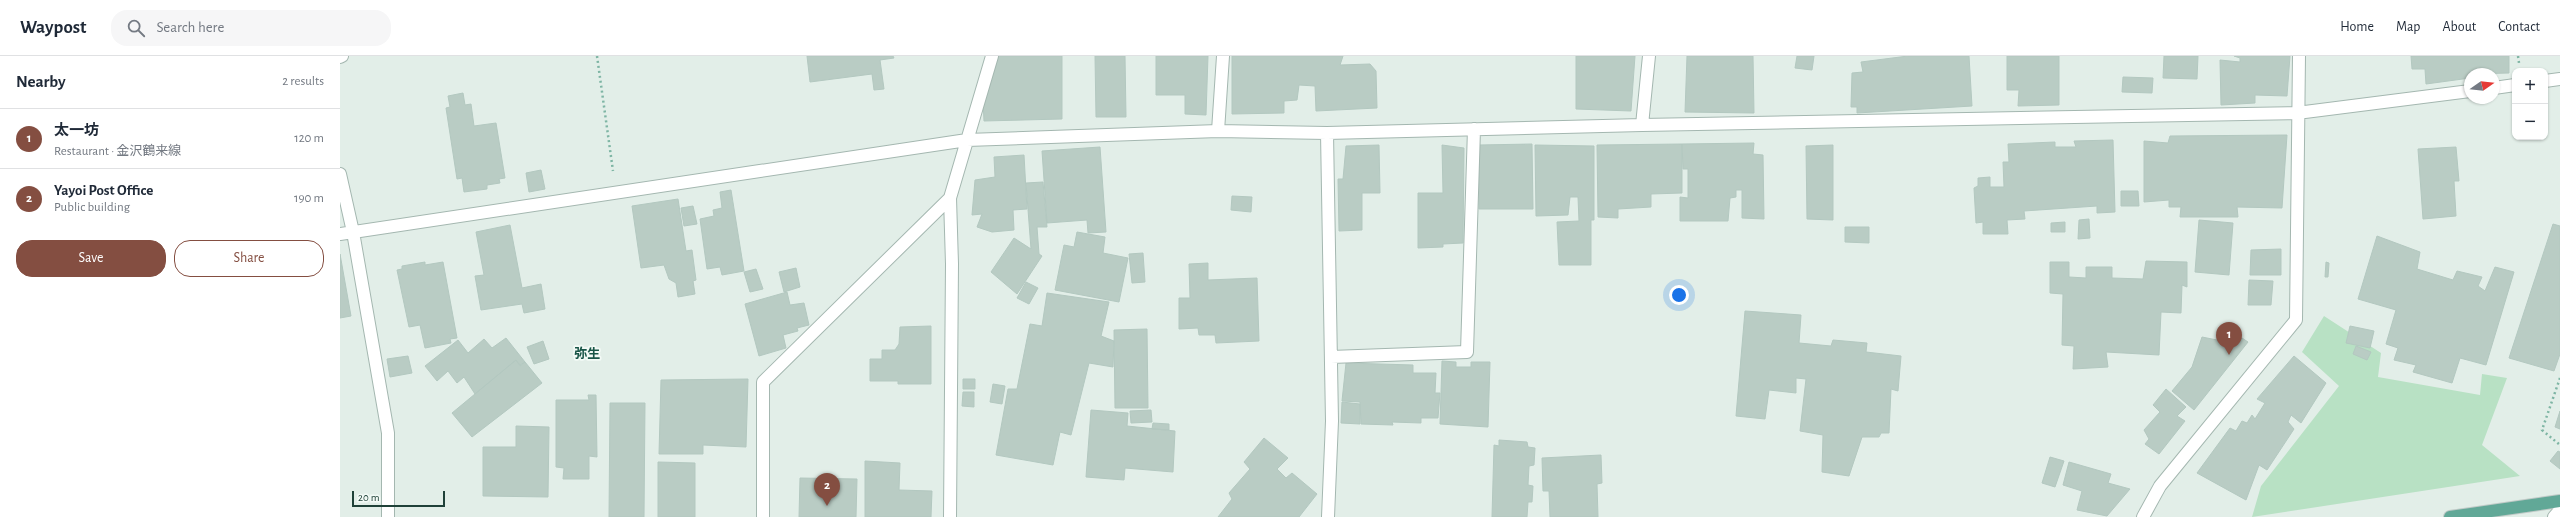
<!DOCTYPE html>
<html lang="en">
<head>
<meta charset="utf-8">
<style>
  :root { --surface:#fff; --page:#f6f6f7; --text:#1f2937; --muted:#747a83; --line:#e0e1e3; --accent:#844e41 }
  body { margin:0; font-family:"Alegreya Sans","Noto Sans JP",sans-serif; background:var(--page); color:var(--text) }
  .controls { position:absolute; right:12px; top:12px; display:grid; overflow:hidden; border-radius:8px; box-shadow:0 1px 3px #0004 }
  .controls button { width:36px; height:36px; display:grid; place-items:center; padding:0; border:0; border-bottom:1px solid var(--line); background:var(--surface); color:var(--text); font:20px sans-serif }
  .compass { position:absolute; left:2124px; top:12px; width:36px; height:36px; border-radius:50%; background:var(--surface); box-shadow:0 1px 3px #0004; rotate:76deg }
  .scale { position:absolute; left:12px; bottom:10px; width:93px; box-sizing:border-box; padding-left:4px; border:2px solid #1f4138; border-top:0; font-size:11px; line-height:14px; white-space:nowrap; color:#1f4138; -webkit-text-stroke:3px #f3faf6; paint-order:stroke }
  .you { position:absolute; left:1339px; top:239px; width:14px; height:14px; margin:-10px; border:3px solid #fff; border-radius:50%; background:#1a73e8; box-shadow:0 0 0 6px #1a73e833 }
  .badge { display:grid; place-items:center; width:26px; height:26px; border-radius:50%; background:var(--accent); color:#fff; font-size:13px; font-weight:700 }
  .pin { position:absolute; translate:-50% -33px; filter:drop-shadow(0 1px 2px #0008) }
  .pin::after { content:''; position:absolute; top:21px; width:14px; height:12px; background:inherit; clip-path:polygon(0 0,100% 0,50% 100%) }
  .list { margin:0; padding:0; list-style:none }
  h2 { display:flex; justify-content:space-between; align-items:center; height:52px; margin:0; padding:0 16px; font-size:17px }
  h2 small { font-size:13px; font-weight:400; color:var(--muted) }
  .list li { display:grid; grid-template-columns:26px 1fr auto; gap:12px; align-items:center; box-sizing:border-box; height:60px; padding:0 16px; border-top:1px solid var(--line) }
  .list b { display:block; font-size:15px; white-space:nowrap }
  .list p { margin:0; font-size:13px; white-space:nowrap; color:var(--muted) }
  .list em { font-size:13px; font-style:normal; color:var(--muted) }
  .actions { display:flex; gap:8px; padding:12px 16px }
  .actions a { flex:1; padding:9px 0; border:1px solid var(--accent); border-radius:16px; text-align:center; font-size:14px; color:var(--accent) }
  .actions .main { background:var(--accent); color:#fff }
  .icon { flex:none; width:22px; height:22px; fill:none; stroke:currentColor; stroke-width:2; stroke-linecap:round; stroke-linejoin:round }
  .map { position:relative; flex:none; width:2220px; height:461px; overflow:hidden }
  header { display:flex; align-items:center; gap:24px; box-sizing:border-box; height:56px; padding:0 20px; background:var(--surface); border-bottom:1px solid var(--line) }
  header strong { font-size:19px }
  nav { display:flex; gap:22px; margin-inline-start:auto; font-size:14px }
  .search { width:280px; height:36px; background:var(--page); display:flex; align-items:center; gap:10px; box-sizing:border-box; padding:0 14px; border-radius:16px; color:var(--muted); font-size:15px }
  main { display:flex }
  aside { flex:1; background:var(--surface) }
  .map>svg:first-child { display:block }
  .green { fill:#b8e1c4 }
  .building { fill:#b9ccc4; stroke:#b3c8c0 }
  .lines { fill:none; stroke-linecap:round; stroke-linejoin:round }
  .minor-casing { stroke:#a4b7b0; stroke-width:14 }
  .major-casing { stroke:#c0cac7; stroke-width:14 }
  .path { stroke:#7eb5a4; stroke-width:2.5; stroke-dasharray:2 3; stroke-linecap:butt }
  .minor { stroke:#fff; stroke-width:12 }
  .major { stroke:#61a897; stroke-width:12 }
  .labels { text-anchor:middle; stroke-width:3.5; stroke-linejoin:round; paint-order:stroke }
  .neighbourhood-label { font-size:13px; font-weight:bold; fill:#195547; stroke:#f3faf6 }
</style>
</head>
<body>
<header>
<strong>Waypost</strong>
<div class="search"><svg class="icon" aria-label="search" viewBox="0 0 24 24"><circle cx="10" cy="10" r="6"/><path d="M15 15l6 6"/></svg>Search here</div>
<nav><a>Home</a><a>Map</a><a>About</a><a>Contact</a></nav>
</header>
<main>
<aside>
<h2>Nearby<small>2 results</small></h2>
<ul class="list">
<li><span class="badge">1</span><div><b>太一坊</b><p>Restaurant · 金沢鶴来線</p></div><em>120 m</em></li>
<li><span class="badge">2</span><div><b>Yayoi Post Office</b><p>Public building</p></div><em>190 m</em></li>
</ul>
<div class="actions"><a class="main">Save</a><a>Share</a></div>
</aside>
<div class="map">
<svg width="2220" height="461" viewBox="0 0 2220 461">
  <rect width="100%" height="100%" fill="#e2eee8"/>
  <path class="green" d="M1984,260L2041,297L2038,321L2140,339L2142,318L2167,322L2142,389L2180,420L1912,461L1921,430L1999,330L1962,296Z"/>
  <path class="building" d="M467,0H553L554,2L540,4L544,33L534,34L532,18L470,26Z
    M656,0H722V63L644,65L643,44Z
    M755,0H785L786,61H756Z
    M816,0H868L866,59L845,58V39H816Z
    M892,0H1003L1000,9L1030,8L1036,15L1037,52L976,55L975,30L959,29L957,44L944,45V57L892,58Z
    M1236,0H1295L1291,55L1236,53Z
    M1347,0H1413L1414,57L1345,56Z
    M1457,0H1474L1472,14L1455,12Z
    M1568,0H1629L1632,50L1517,57V51H1511L1512,17L1523,16L1521,6Z
    M1667,0H1719V49L1678,50L1679,34H1667Z
    M1824,0H1858L1857,23L1823,22Z
    M1894,0H1950L1947,40L1915,39V47L1881,49L1880,4L1900,6V2Z
    M2071,0H2169V17L2130,18V22L2086,28L2085,13H2072Z
    M1783,21L1813,22L1812,37L1782,36Z
    M123,37L125,49L131,48L134,70L156,67L165,122L159,123L160,127L147,129V133L124,136L122,122L117,123L106,52L110,51L108,40Z
    M1947,79L1942,152L1897,151L1898,161H1840L1841,151H1829V144L1804,146V85L1828,87L1830,80Z
    M1773,84L1775,156L1757,157V150L1684,155L1685,163L1667,164L1668,178H1643V166L1636,167L1634,132L1638,130V122L1650,121V131H1664L1663,106H1669L1668,88L1715,86V91H1736L1734,85Z
    M1414,87L1413,98L1423,99L1424,163L1402,162V134H1396V141L1390,142L1388,165H1340V141L1348,142V113H1343L1342,88Z
    M1192,88L1193,153H1139V89Z
    M1342,88V137L1311,138V151L1278,153V162L1258,161L1257,89Z
    M1039,89L1040,137H1022V174L999,175L998,123H1003L1006,90Z
    M1102,89L1124,92L1123,187L1103,188V191L1078,192V137H1103Z
    M1195,89L1254,90V164H1251V209H1219L1217,166L1239,165L1238,141H1230L1228,159L1196,160Z
    M1493,89V164L1467,163L1466,90Z
    M760,91L766,176L748,177L747,164L707,167L702,95Z
    M2116,91L2119,125H2114L2116,160L2083,163L2078,93Z
    M684,99L687,153L673,154L674,174L652,176L637,171L642,158L632,159L635,124L655,121L654,101Z
    M201,114L205,133L189,136L186,117Z
    M703,126L707,171H697L699,198L702,200L677,238L651,216L674,182L691,193L686,127Z
    M391,134L404,215L382,219L380,211L367,213L360,163L374,160L373,154L382,152L380,136Z
    M1781,135H1798L1799,150H1781Z
    M892,140L912,141L911,156L891,154Z
    M338,143L346,195L352,194L356,224L353,225L355,238L338,241L336,227L329,223L324,209L301,212L292,150Z
    M353,150L357,168L344,170L341,152Z
    M1749,163L1750,182L1738,183L1739,164Z
    M1859,164L1893,167L1889,219L1855,216Z
    M1725,166V176H1711V167Z
    M2213,168L2220,170V298L2214,315L2169,302Z
    M170,169L182,232L201,228L205,253L184,257L182,248L141,254L135,220L144,219L136,176Z
    M1505,171H1529V187L1505,186Z
    M737,176L765,181L763,197L788,202L779,246L715,234L724,189L734,191Z
    M2037,180L2080,196L2077,213L2113,224L2117,215L2142,221L2138,230L2145,235L2155,211L2174,216L2146,309L2120,302L2112,327L2073,316L2076,309L2054,304L2058,292L2046,288L2056,254L2018,243Z
    M1941,193V219H1910L1911,194Z
    M803,197L805,226L792,227L789,198Z
    M0,198L11,260L0,262Z
    M1806,205L1847,206V231L1842,229L1841,257L1821,256L1819,299L1766,296L1768,311L1733,313L1734,290L1722,289L1723,238L1710,237V206H1729V221L1746,222V211H1772V222L1803,223Z
    M85,206V209L103,206L117,282L110,283L111,287L85,292L80,269L69,271L57,214L62,213V210Z
    M1986,206L1989,207L1988,221H1985Z
    M868,207V224L917,222L919,285L876,287L875,279H859L858,272L839,273V242H850L849,208Z
    M456,212L460,231L444,236L439,216Z
    M416,213L423,233L410,236L404,216Z
    M1909,224L1933,225L1931,249H1908Z
    M686,226L698,232L689,248L677,242Z
    M447,236L450,249L464,247L469,269L457,272L458,275L443,279L446,292L419,300L405,248Z
    M707,237L769,246L761,280L774,285L773,311L749,307L731,379L720,376L713,409L656,399L668,333H677L690,268L702,270Z
    M1405,255L1461,259L1459,287L1491,290L1493,284L1527,287L1526,296L1561,300L1558,335L1551,333L1549,377H1541L1539,381H1522L1509,420L1482,416L1483,379L1460,375L1466,323L1456,322V337L1429,334L1425,363L1396,360Z
    M591,270V328H558V325H530V303H542V294H555L559,288L560,271Z
    M2010,270L2034,275L2030,292L2006,287Z
    M807,273L808,352H775L774,274Z
    M1862,281L1897,288L1902,282L1908,286L1854,354L1832,335L1852,311Z
    M166,282L185,306L180,309L176,304L135,338L124,321L117,327L108,315L97,325L85,310L118,284L128,297L144,283L152,292Z
    M203,285L209,303L194,308L187,291Z
    M2016,290L2031,296L2027,304L2013,298Z
    M68,300L72,317L50,321L47,303Z
    M1954,300L1986,327L1961,367L1951,359L1948,366L1954,373L1927,414L1919,409L1906,444L1857,417L1890,372L1896,375L1902,365L1907,367L1912,359L1915,363L1925,347L1917,343Z
    M176,304L180,310L185,306L202,327L132,381L112,357Z
    M1102,305L1116,306V311H1131V306H1150L1148,371L1100,368Z
    M1006,307L1073,309V317H1096L1095,337H1100L1098,362H1081V367L1052,366L1053,369L1021,368L1020,346L1002,345Z
    M408,323L406,391L363,389V398H319L321,324Z
    M623,323H635V333H623Z
    M653,328L665,330L662,348L650,346Z
    M1826,333L1846,351L1837,360L1845,365L1819,398L1805,388L1809,383L1804,374L1820,356L1813,349Z
    M623,336H634V351L622,350Z
    M248,339H256L257,401L249,400V423H223L224,412L216,411V344H249Z
    M1002,346L1020,348V368L1001,367Z
    M270,347H305L304,461H269Z
    M751,354L788,357L787,370L835,375L833,416L785,412L784,424L746,421Z
    M811,354L812,366L791,367L790,355Z
    M2220,355V373L2215,371Z
    M813,367L829,368V374L812,373Z
    M176,370L209,371L208,441L143,440V391H176Z
    M924,382L948,402L937,413L946,422L952,417L977,438L959,461H878L892,443L889,437L910,413L904,406Z
    M1159,384L1187,386L1188,391L1195,392L1194,409L1189,410L1188,429L1193,430L1192,446H1188L1187,461H1152L1154,389L1159,390Z
    M2218,395L2220,396V413L2210,405Z
    M1261,399L1262,427L1257,428L1258,461H1210L1209,435H1203L1202,402Z
    M1710,401L1724,405L1715,431L1702,427Z
    M525,405L560,407L559,434L592,435L591,461H525Z
    M318,406L355,407V461H318Z
    M1729,406L1771,418L1768,427L1790,433L1767,460L1737,454L1742,435L1723,429Z
    M460,422L517,423L516,461H459Z"/>
  <g class="lines">
    <defs>
      <path id="minor" d="M0,1L2,0
        M2205,25L2220,23
        M2154,32L2175,29
        M1302,69L1309,0
        M878,75L883,0
        M987,77L992,365L988,461
        M0,118L13,176L48,377V461
        M0,178L627,84L878,75L987,77L1302,69L1957,57L2130,35
        M991,301L1127,296L1134,73
        M423,461V326L610,142
        M610,461L612,208L610,142L652,0
        M1803,461L1820,430L1956,264L1959,0
        M2214,461L2220,454"/>
      <path id="major" d="M2110,461L2220,445"/>
    </defs>
    <use href="#minor" class="minor-casing"/>
    <use href="#major" class="major-casing"/>
    <path class="path" d="M257,0L273,115
      M2178,0L2179,7
      M2220,322L2202,374L2220,389"/>
    <use href="#minor" class="minor"/>
    <use href="#major" class="major"/>
  </g>
  <g class="labels">
    <g class="neighbourhood-label">
      <text x="247" y="302">弥生</text>
    </g>
  </g>
</svg>
<div class="controls">
<button>+</button>
<button>−</button>
</div>
<svg class="compass" viewBox="-18 -18 36 36"><path d="M0-13l5 13h-10z" fill="#e53935"/><path d="M0 13l5-13h-10z" fill="#747a83"/></svg>
<div class="scale">20 m</div>
<div class="you"></div>
<div class="pin badge" style="left:1889px;top:299px">1</div>
<div class="pin badge" style="left:487px;top:450px">2</div>
</div>
</main>
</body>
</html>
